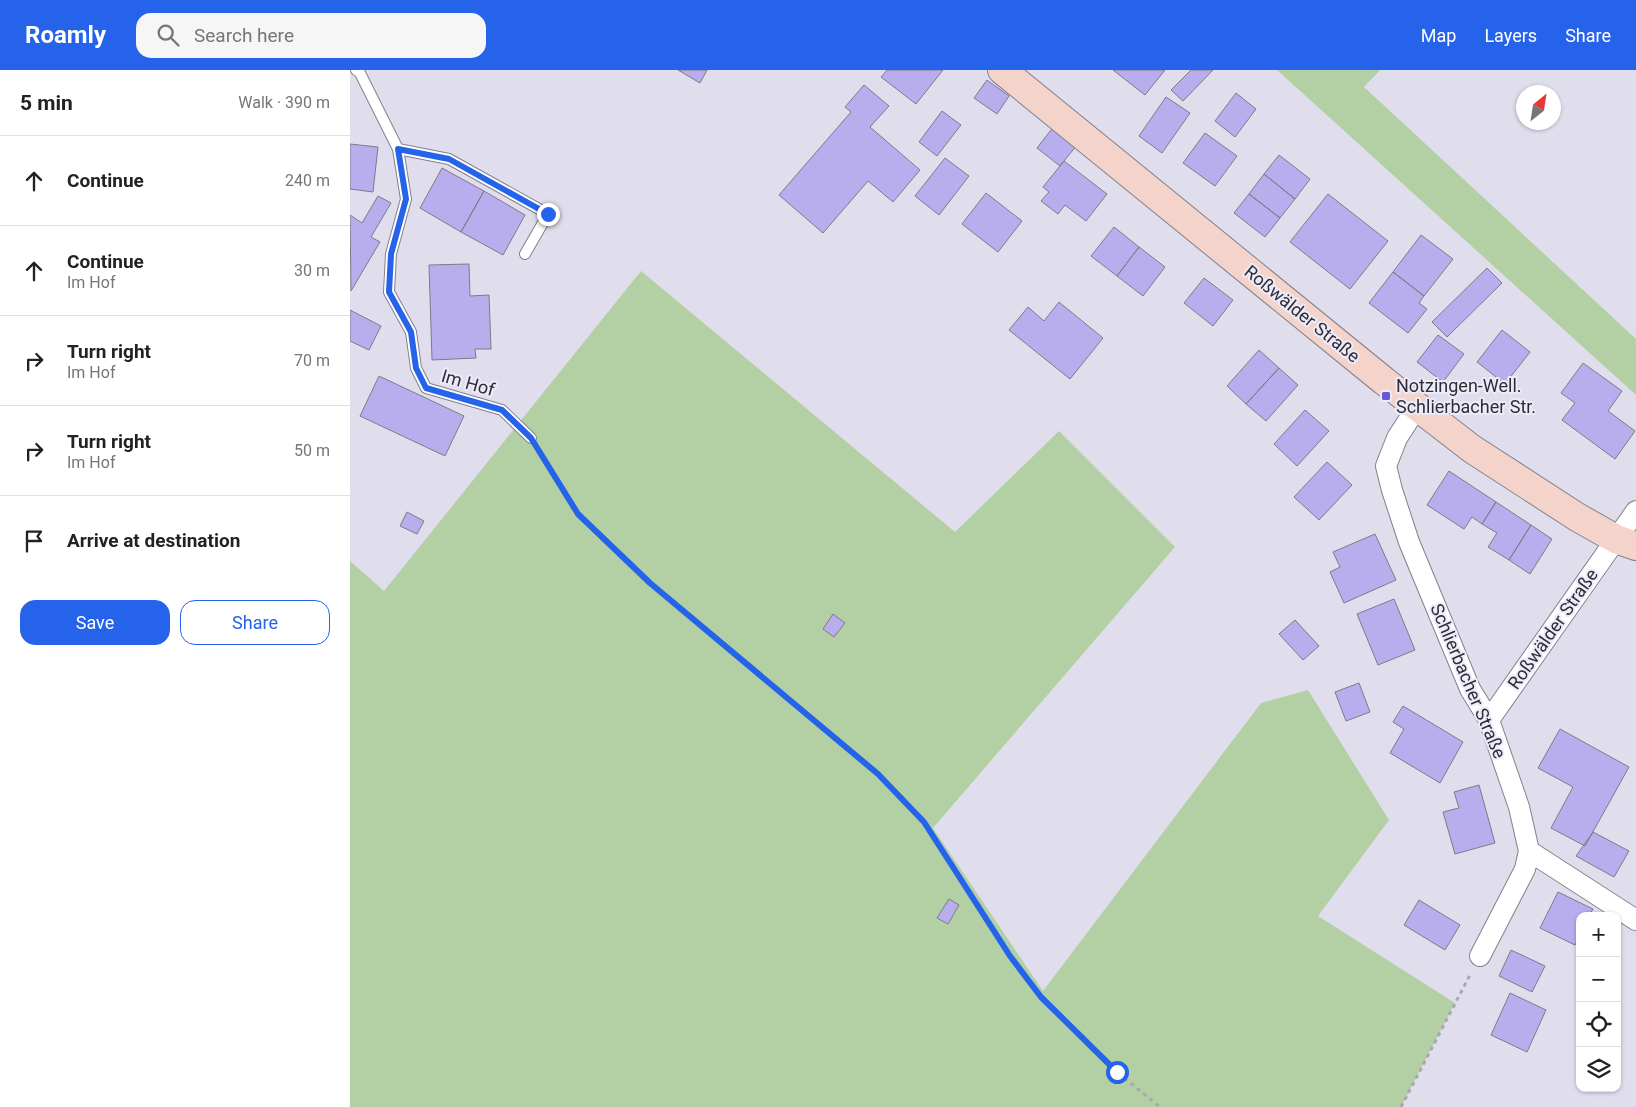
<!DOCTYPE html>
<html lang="en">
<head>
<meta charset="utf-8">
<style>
  :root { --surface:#fff; --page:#f6f6f6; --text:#222; --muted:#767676; --line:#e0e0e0; --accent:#2563eb }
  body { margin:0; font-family:Roboto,sans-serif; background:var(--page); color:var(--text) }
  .controls { position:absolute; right:15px; bottom:15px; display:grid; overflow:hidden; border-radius:10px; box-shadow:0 1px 4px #0004 }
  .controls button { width:45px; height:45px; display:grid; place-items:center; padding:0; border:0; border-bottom:1px solid var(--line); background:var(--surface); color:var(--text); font:25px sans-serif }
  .compass { position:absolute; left:1166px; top:15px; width:45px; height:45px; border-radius:50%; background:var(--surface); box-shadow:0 1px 4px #0004; rotate:30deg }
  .stop { position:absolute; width:15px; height:15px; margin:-11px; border:4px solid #2563eb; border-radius:50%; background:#fff }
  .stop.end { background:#2563eb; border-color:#fff; box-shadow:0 1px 5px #0008 }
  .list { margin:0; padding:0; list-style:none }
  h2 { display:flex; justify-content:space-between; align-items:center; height:65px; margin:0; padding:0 20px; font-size:21px }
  h2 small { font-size:16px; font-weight:400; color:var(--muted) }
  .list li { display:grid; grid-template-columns:32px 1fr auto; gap:15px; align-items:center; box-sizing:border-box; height:90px; padding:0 20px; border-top:1px solid var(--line) }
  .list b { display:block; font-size:19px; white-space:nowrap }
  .list p { margin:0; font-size:16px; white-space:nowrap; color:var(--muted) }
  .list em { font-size:16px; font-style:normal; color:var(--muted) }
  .actions { display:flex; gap:10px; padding:15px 20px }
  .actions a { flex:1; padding:11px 0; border:1px solid var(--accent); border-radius:15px; text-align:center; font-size:18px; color:var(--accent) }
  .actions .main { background:var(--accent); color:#fff }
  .icon { flex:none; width:28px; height:28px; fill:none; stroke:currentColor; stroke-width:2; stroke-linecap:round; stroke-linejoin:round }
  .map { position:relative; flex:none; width:1286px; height:1037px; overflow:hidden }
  header { display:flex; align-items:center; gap:30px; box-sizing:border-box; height:70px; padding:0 25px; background:var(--accent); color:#fff }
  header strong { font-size:24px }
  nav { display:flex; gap:28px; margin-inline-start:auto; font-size:18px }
  .search { width:350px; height:45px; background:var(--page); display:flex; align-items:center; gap:12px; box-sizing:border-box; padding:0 18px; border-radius:15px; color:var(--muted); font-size:19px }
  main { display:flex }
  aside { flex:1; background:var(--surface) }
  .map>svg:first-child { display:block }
  .green { fill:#b3d0a4 }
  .building { fill:#b8aeed; stroke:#7d7b88 }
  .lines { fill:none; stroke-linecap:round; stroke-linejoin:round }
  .lane-casing { stroke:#82808d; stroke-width:12 }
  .street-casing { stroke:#82808d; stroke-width:22 }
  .secondary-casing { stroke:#82808d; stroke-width:30 }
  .path { stroke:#a9a7b3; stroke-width:3; stroke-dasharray:4 4; stroke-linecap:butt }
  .lane { stroke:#fff; stroke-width:10 }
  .street { stroke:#fff; stroke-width:20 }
  .secondary { stroke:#f4d3ca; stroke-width:28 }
  .route { stroke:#2563eb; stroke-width:6 }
  .poi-dot { fill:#6b59d3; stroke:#edebfa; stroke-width:2 }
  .labels { text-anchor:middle; stroke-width:4; stroke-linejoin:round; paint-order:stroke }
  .street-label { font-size:18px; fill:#2f2e34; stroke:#edebfa }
  .poi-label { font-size:18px; fill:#2f2e34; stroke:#edebfa; text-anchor:start }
</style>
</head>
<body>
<header>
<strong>Roamly</strong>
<div class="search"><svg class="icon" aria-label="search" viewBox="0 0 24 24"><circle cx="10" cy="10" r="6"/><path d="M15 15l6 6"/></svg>Search here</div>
<nav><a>Map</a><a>Layers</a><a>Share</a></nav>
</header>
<main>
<aside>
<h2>5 min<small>Walk · 390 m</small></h2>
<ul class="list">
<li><svg class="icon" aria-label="ahead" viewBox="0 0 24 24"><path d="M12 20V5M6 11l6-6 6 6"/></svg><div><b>Continue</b></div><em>240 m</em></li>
<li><svg class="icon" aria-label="ahead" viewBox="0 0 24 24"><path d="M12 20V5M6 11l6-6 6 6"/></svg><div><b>Continue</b><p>Im Hof</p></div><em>30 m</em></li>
<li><svg class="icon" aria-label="right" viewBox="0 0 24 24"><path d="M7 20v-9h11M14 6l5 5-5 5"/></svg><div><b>Turn right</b><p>Im Hof</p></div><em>70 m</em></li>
<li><svg class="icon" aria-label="right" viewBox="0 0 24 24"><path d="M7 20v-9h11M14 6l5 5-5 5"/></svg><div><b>Turn right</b><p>Im Hof</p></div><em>50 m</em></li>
<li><svg class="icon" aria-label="arrive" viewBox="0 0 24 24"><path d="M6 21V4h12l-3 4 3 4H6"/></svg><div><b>Arrive at destination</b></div></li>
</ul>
<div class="actions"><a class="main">Save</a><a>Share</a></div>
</aside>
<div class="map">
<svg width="1286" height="1037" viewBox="0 0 1286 1037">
  <rect width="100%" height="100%" fill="#e0deed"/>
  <path class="green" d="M927,0H1030L1014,17L1286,269V325Z
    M291,201L605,462L709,361L825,477L583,758L693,921L911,633L958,620L1039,750L968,846L1105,933L1051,1037H0V491L34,521Z"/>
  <path class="building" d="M328,0H357L350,13Z
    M537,0H593L566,34L531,7Z
    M763,0H815L795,25Z
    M841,0H863L833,31L821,20Z
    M637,10L659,26L647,44L624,28Z
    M514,15L539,36L520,57L570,100L543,132L518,111L473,163L429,125L501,42L495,37Z
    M886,23L906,39L885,67L865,51Z
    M816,27L840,43L812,83L789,66Z
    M592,41L611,55L587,86L569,72Z
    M704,56L727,75L710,96L687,78Z
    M855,63L887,86L865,116L833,93Z
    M0,74L28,77L23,122L0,119Z
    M929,85L960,109L945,129L914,104Z
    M595,88L619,106L589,145L565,126Z
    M714,91L757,124L736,151L715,135L708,144L691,131L699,122L693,117Z
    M92,98L134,121L111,162L70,138Z
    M914,104L945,129L930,148L899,124Z
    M134,121L175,145L153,185L111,162Z
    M636,123L672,151L648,182L612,154Z
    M899,124L930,148L915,167L884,143Z
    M978,124L1038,171L1000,219L940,172Z
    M28,126L41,133L21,167L30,172L1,221L0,145L12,153Z
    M764,157L789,177L767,206L741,186Z
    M1071,165L1103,189L1074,226L1043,202Z
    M789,177L815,197L793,226L767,206Z
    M119,194L120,226L139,225L141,279H125L126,288L82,290L79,195Z
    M1137,198L1152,213L1097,267L1082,252Z
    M1043,202L1074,226L1069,233L1077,239L1058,263L1019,233Z
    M854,208L883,230L863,256L834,233Z
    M709,232L753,268L720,309L659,260L678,237L694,251Z
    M0,240L31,256L19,280L0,271Z
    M1152,260L1180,282L1155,314L1127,292Z
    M1088,265L1114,284L1093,312L1067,292Z
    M909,280L929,298L896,334L877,316Z
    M1233,293L1272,321L1258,341L1285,361L1265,389L1212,350L1225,333L1211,323Z
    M929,298L948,315L916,351L896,334Z
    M29,306L114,346L95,386L10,346Z
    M955,340L979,361L947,396L924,374Z
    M977,392L1002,415L969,450L944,427Z
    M1099,401L1146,432L1132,454L1122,447L1114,459L1077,435Z
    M1146,432L1181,455L1159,490L1138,477L1147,463L1132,454Z
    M57,442L74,451L67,464L50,456Z
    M1181,455L1202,469L1180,504L1159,490Z
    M1025,464L1046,510L994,533L980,502L990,497L983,482Z
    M1044,529L1065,580L1028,595L1007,544Z
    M483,544L495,553L484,567L473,559Z
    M945,550L969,576L953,590L929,564Z
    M1009,613L1020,642L996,651L985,622Z
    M1053,636L1113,672L1090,713L1040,683L1054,659L1043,652Z
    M1210,659L1279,697L1235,776L1201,758L1223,717L1188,698Z
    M1129,715L1145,773L1105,784L1093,742L1109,738L1104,722Z
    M1243,762L1279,781L1264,807L1226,786Z
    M1208,822L1243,839L1239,846H1230V866L1225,875L1190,858Z
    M599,829L609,835L598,854L587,848Z
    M1069,830L1110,855L1095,880L1054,855Z
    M1161,880L1195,896L1182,922L1149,906Z
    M1160,923L1196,940L1177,982L1141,965Z"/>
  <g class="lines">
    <defs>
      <path id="lane" d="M6,0L10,3L48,79L56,129L41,184L39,222L61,262L66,298L76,318L152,340L181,368
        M48,79L99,89L198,144L175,184"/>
      <path id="street" d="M1067,337L1047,368L1036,396L1042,420L1059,472L1120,619L1139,650L1169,737L1179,781L1175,799L1130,886
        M1139,650L1286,441
        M1179,781L1286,850"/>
      <path id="secondary" d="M652,0L1034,311L1122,379L1227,447L1266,469L1286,476"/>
    </defs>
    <use href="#lane" class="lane-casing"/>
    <use href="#street" class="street-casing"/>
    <use href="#secondary" class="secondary-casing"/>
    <path class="path" d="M189,382L228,444L300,513L528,704L574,752L660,886L691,927L767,1002L810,1037
      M1051,1037L1120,905"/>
    <use href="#lane" class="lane"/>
    <use href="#street" class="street"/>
    <use href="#secondary" class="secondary"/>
  </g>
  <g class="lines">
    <path class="route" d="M198,144L99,89L48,79L56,129L41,184L39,222L61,262L66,298L76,318L152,340L181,368L228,444L300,513L528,704L574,752L660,886L691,927L767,1002"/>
  </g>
  <rect class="poi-dot" x="1031" y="321" width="10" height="10" rx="2.5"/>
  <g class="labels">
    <g class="street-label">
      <text transform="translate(952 244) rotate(39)" y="6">Roßwälder Straße</text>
      <text transform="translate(118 313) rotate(16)" y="6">Im Hof</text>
      <text transform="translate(1203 559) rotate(-55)" y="6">Roßwälder Straße</text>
      <text transform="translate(1118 611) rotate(67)" y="6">Schlierbacher Straße</text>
    </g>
    <g class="poi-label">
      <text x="1046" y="322">Notzingen-Well.<tspan x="1046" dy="21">Schlierbacher Str.</tspan></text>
    </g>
  </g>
</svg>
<div class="controls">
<button>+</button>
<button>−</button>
<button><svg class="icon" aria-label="locate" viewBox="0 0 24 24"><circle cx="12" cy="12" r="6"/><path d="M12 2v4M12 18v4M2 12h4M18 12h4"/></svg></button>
<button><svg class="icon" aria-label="layers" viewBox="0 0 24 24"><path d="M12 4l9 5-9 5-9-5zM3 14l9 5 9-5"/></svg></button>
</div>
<svg class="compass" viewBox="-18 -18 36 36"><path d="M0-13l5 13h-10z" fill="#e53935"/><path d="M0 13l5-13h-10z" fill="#767676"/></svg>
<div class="stop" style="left:767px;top:1002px"></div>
<div class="stop end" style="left:198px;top:144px"></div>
</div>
</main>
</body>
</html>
